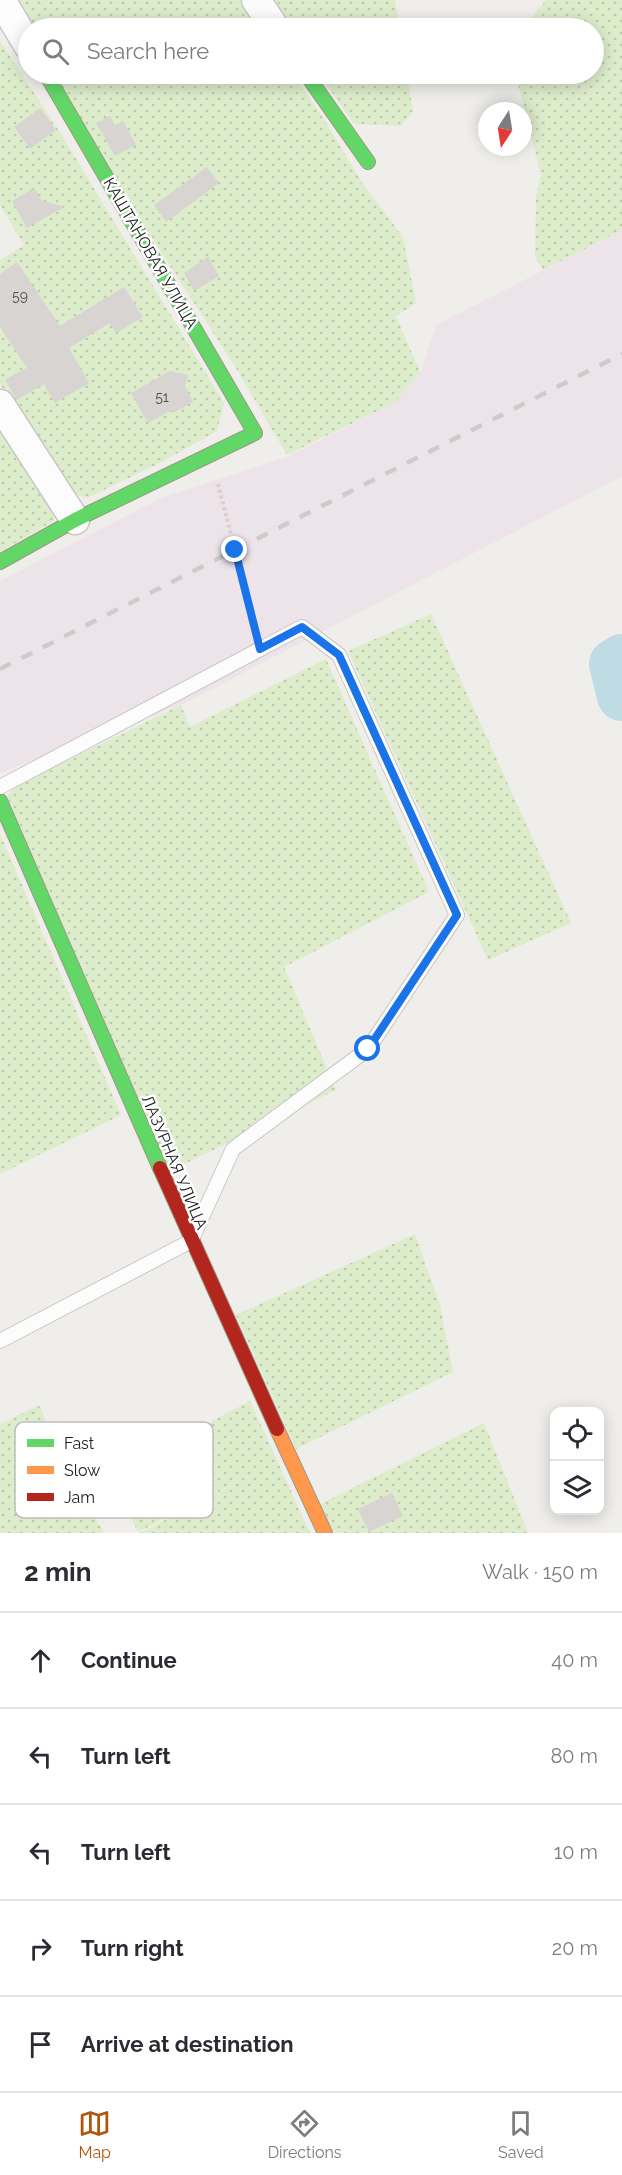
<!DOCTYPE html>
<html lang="en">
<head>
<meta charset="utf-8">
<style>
  :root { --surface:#fff; --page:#f7f7f7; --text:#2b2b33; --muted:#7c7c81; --line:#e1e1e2; --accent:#b45309 }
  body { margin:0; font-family:Raleway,sans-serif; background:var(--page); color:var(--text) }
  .controls { position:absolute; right:18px; bottom:18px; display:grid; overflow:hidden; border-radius:12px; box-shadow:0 3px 15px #0003 }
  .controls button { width:54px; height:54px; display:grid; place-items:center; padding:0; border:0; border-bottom:2px solid var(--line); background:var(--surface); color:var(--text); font:30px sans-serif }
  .compass { position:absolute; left:478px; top:102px; width:54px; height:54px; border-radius:50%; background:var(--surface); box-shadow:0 3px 15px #0003; rotate:192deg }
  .stop { position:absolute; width:18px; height:18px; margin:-14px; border:4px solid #1a73e8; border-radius:50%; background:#fff }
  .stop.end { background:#1a73e8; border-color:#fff; box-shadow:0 2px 6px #0008 }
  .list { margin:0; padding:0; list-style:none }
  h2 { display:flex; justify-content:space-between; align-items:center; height:78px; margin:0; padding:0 24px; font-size:26px }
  h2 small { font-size:20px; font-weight:400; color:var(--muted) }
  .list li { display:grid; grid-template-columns:39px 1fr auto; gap:18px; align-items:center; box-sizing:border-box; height:96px; padding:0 24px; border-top:2px solid var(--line) }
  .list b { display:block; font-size:22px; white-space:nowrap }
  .list em { font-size:20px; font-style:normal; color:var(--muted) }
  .icon { flex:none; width:33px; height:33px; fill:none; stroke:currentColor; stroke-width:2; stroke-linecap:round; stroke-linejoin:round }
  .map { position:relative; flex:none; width:622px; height:1533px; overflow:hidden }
  .search { position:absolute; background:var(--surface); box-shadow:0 3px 15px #0003; left:18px; right:18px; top:18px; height:66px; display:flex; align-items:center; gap:15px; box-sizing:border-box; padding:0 21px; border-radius:33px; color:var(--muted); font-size:22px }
  .sheet { height:558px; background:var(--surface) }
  nav { display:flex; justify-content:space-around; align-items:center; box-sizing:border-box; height:84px; border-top:2px solid var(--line); background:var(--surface); font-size:16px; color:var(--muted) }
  nav a { display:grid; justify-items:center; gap:3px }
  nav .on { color:var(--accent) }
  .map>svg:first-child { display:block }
  .industrial { fill:#ede4e9 }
  .grass { fill:url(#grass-dots) }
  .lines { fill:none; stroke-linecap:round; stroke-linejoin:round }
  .river { stroke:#bfdbe3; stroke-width:50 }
  .building { fill:#d7d4d2 }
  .lane-casing { stroke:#c9c8c7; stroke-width:16 }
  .street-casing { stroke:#c9c8c7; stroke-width:31 }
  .fast-casing { stroke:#999a82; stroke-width:16 }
  .slow-casing { stroke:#999a82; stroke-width:16 }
  .jam-casing { stroke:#999a82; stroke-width:16 }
  .path { stroke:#dccecd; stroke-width:4; stroke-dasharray:3 3; stroke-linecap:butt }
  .lane { stroke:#fdfcfc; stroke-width:14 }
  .street { stroke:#fdfcfc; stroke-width:28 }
  .fast { stroke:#63d668; stroke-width:14 }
  .slow { stroke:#ff974d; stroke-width:14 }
  .jam { stroke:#b3261e; stroke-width:14 }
  .rail { stroke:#ccc; stroke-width:4.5; stroke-dasharray:12 12; stroke-linecap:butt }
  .route { stroke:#1a73e8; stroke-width:8 }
  .labels { text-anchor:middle; stroke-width:5; stroke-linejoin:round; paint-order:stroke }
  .number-label { font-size:14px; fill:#4f4e4e }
  .street-label { font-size:16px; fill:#222; stroke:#fff }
  .key { fill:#fff; stroke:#bdbdbd; stroke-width:1.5 }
  .key-label { font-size:16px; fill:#222 }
</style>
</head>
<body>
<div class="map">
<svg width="622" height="1533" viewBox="0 0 622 1533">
  <defs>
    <pattern id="grass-dots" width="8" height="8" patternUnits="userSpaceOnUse" patternTransform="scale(1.5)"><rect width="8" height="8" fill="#ddeccb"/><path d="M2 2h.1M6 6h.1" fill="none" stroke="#bdcaae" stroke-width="1.8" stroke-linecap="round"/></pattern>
  </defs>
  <rect width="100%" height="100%" fill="#f0eeeb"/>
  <path class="industrial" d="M622,230V476L181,705L0,773V581L161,498L287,457L396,402L421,371L436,325Z"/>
  <path class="grass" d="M0,0H241L261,28H28Z
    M269,0H395L400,28H288Z
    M546,0H622V230L543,270L535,256L536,196L541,175L517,80L518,74H594V28H527L529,20Z
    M0,41L61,134L224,403L217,431L158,464L87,498L74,494L0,384V260L24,245L0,205Z
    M46,74H293L324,119L363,184L403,237L416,303L396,316L420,372L396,402L287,455L236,368Z
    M319,74H407L413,111L401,126L354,124Z
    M0,423L56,507L54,521L0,552Z
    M431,614L571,923L488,960L348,651Z
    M326,659L429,892L284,967L336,1090L170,1171L7,796L17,785L181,705L190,727Z
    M0,834L121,1115L0,1174Z
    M415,1234L440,1305L453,1372L296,1449L236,1315Z
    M250,1401L310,1533H140L255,1473L138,1532L111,1478L118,1471Z
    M39,1405L74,1482L104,1533H0V1424Z
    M484,1423L528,1533H335L320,1504Z"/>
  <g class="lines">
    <path class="river" d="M622,659L614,664L622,696"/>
  </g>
  <path class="building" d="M40,108L56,130L30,149L14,127Z
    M110,116L115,125L123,121L136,145L115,156L96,123Z
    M207,167L219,183L166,222L154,205Z
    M34,188L41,200L64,207L27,228L12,201Z
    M208,257L219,276L194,291L184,273Z
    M17,262L60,326L124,287L143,317L116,333L110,323L69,348L89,383L55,403L44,384L17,400L5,380L27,368L0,327V274Z
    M170,371L188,375L185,386L193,402L173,413L172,410L148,423L131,393Z
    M392,1493L403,1516L369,1532L358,1509Z"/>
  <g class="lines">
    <defs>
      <path id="lane" d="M0,787L302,627L339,655L457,915L368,1049L233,1149L191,1241L0,1341"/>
      <path id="street" d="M1,0L28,45
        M256,0L275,28
        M0,404L75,520"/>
      <path id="fast" d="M306,74L368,162
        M0,562L75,520L255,433L46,74
        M0,801L160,1168"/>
      <path id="slow" d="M277,1429L325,1533"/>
      <path id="jam" d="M160,1168L277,1429"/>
    </defs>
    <use href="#lane" class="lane-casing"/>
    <use href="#street" class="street-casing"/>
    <use href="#fast" class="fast-casing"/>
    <use href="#slow" class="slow-casing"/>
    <use href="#jam" class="jam-casing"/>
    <path class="path" d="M218,484L255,628"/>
    <use href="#lane" class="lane"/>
    <use href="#street" class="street"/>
    <use href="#fast" class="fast"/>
    <use href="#slow" class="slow"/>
    <use href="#jam" class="jam"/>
    <path class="rail" d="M0,669L622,354"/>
  </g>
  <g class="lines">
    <path class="route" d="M235,550L260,649L302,627L339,655L457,915L368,1049"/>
  </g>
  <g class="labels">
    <g class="number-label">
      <text x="20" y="301">59</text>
      <text x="162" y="402">51</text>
    </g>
    <g class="street-label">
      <text transform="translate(151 253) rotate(60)" y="6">КАШТАНОВАЯ УЛИЦА</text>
      <text transform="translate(175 1162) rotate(67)" y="6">ЛАЗУРНАЯ УЛИЦА</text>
    </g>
  </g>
  <rect x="15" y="1422" width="198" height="96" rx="9" class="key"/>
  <rect x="27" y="1439" width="27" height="8" fill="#63d668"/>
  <rect x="27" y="1466" width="27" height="8" fill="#ff974d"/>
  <rect x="27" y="1493" width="27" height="8" fill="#b3261e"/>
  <g class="key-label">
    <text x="64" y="1449">Fast</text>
    <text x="64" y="1476">Slow</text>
    <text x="64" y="1503">Jam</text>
  </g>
</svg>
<div class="controls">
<button><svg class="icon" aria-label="locate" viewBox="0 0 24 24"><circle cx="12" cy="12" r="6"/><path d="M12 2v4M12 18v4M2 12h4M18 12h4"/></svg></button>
<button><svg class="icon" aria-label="layers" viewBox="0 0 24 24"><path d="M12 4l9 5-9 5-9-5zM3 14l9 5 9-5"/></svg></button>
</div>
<svg class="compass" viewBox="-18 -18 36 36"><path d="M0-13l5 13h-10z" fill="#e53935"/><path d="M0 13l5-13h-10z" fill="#7c7c81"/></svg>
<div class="stop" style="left:368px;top:1049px"></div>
<div class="stop end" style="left:235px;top:550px"></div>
<div class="search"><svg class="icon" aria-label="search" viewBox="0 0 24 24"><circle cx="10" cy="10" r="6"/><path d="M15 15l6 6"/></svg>Search here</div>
</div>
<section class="sheet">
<h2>2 min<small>Walk · 150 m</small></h2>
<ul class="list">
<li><svg class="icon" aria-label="ahead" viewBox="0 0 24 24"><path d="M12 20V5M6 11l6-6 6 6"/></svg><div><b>Continue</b></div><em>40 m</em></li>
<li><svg class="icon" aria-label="left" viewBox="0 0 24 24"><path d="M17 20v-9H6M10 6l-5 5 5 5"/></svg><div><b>Turn left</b></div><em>80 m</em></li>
<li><svg class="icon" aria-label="left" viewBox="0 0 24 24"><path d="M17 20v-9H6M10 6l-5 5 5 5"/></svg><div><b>Turn left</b></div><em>10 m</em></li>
<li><svg class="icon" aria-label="right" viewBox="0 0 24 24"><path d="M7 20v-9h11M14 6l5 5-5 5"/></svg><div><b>Turn right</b></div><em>20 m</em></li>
<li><svg class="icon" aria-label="arrive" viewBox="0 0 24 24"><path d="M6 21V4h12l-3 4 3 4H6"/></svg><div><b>Arrive at destination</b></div></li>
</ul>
</section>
<nav>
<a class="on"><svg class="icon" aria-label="map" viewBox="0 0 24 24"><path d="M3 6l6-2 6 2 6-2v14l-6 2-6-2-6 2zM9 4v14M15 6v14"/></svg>Map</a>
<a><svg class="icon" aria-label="directions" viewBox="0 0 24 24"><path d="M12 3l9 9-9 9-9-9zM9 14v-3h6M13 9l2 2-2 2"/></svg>Directions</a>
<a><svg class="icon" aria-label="saved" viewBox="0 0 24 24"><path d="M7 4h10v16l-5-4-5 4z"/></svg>Saved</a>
</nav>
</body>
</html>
